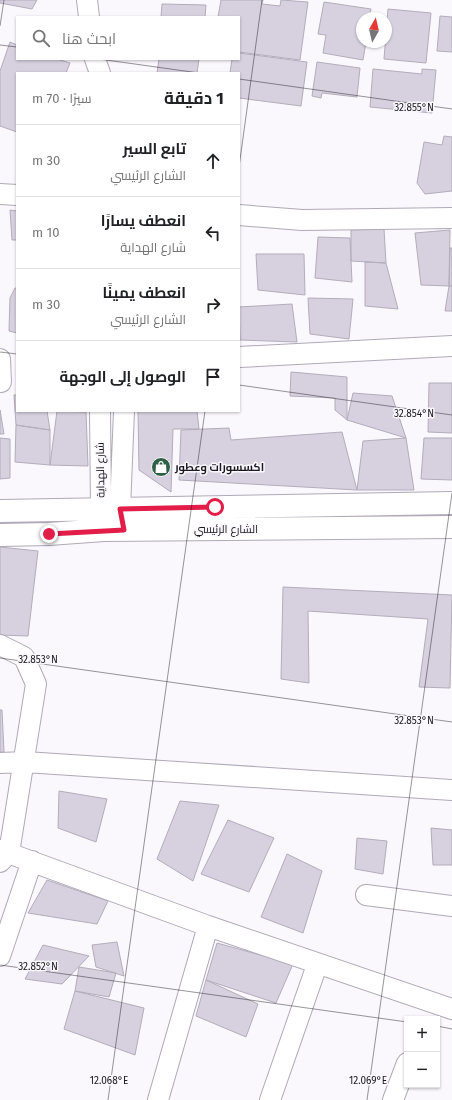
<!DOCTYPE html>
<html lang="ar">
<head>
<meta charset="utf-8">
<style>
  :root { --surface:#fff; --page:#f2f2f2; --text:#202124; --muted:#757577; --line:#e0e0e0 }
  body { margin:0; font-family:"Fira Sans",Cairo,sans-serif; background:var(--page); color:var(--text); direction:rtl }
  .controls { position:absolute; right:12px; bottom:12px; display:grid; overflow:hidden; border-radius:0px; box-shadow:0 1px 3px #0004 }
  .controls button { width:36px; height:36px; display:grid; place-items:center; padding:0; border:0; border-bottom:1px solid var(--line); background:var(--surface); color:var(--text); font:20px sans-serif }
  .compass { position:absolute; left:356px; top:12px; width:36px; height:36px; border-radius:50%; background:var(--surface); box-shadow:0 1px 3px #0004; rotate:8deg }
  .stop { position:absolute; width:12px; height:12px; margin:-9px; border:3px solid #e11d48; border-radius:50%; background:#fff }
  .stop.end { background:#e11d48; border-color:#fff; box-shadow:0 1px 4px #0008 }
  .list { margin:0; padding:0; list-style:none }
  h2 { display:flex; justify-content:space-between; align-items:center; height:52px; margin:0; padding:0 16px; font-size:17px }
  h2 small { font-size:13px; font-weight:400; color:var(--muted) }
  .list li { display:grid; grid-template-columns:26px 1fr auto; gap:12px; align-items:center; box-sizing:border-box; height:72px; padding:0 16px; border-top:1px solid var(--line) }
  .list b { display:block; font-size:15px; white-space:nowrap }
  .list p { margin:0; font-size:13px; white-space:nowrap; color:var(--muted) }
  .list em { font-size:13px; font-style:normal; color:var(--muted) }
  .icon { flex:none; width:22px; height:22px; fill:none; stroke:currentColor; stroke-width:2; stroke-linecap:round; stroke-linejoin:round }
  .map { position:relative; flex:none; width:452px; height:1100px; overflow:hidden; direction:ltr }
  .search { position:absolute; background:var(--surface); box-shadow:0 1px 3px #0004; left:16px; top:16px; width:224px; height:44px; display:flex; align-items:center; gap:10px; box-sizing:border-box; padding:0 14px; border-radius:0px; color:var(--muted); font-size:15px }
  .panel { position:absolute; background:var(--surface); box-shadow:0 1px 3px #0004; left:16px; top:72px; width:224px; height:340px; border-radius:0px; direction:rtl }
  .map>svg:first-child { display:block }
  .building { fill:#d7d0df; stroke:#b3acba }
  .lines { fill:none; stroke-linecap:round; stroke-linejoin:round }
  .minor-casing { stroke:#b0a9b7; stroke-width:22 }
  .tertiary-casing { stroke:#b0a9b7; stroke-width:24 }
  .minor { stroke:#fff; stroke-width:20 }
  .tertiary { stroke:#fff; stroke-width:22 }
  .route { stroke:#e11d48; stroke-width:5 }
  .ticks { fill:none; stroke:#1a171d; stroke-width:1; stroke-opacity:0.45 }
  .labels { text-anchor:middle; stroke-width:3; stroke-linejoin:round; paint-order:stroke }
  .poi-label { font-size:11px; font-weight:bold; fill:#1a171d; stroke:#faf7fd; text-anchor:start }
  .street-label { font-size:11px; fill:#1a171d; stroke:#faf7fd }
  .ticks-label { font-size:10px; text-anchor:middle; fill:#1a171d; stroke:#faf7fd; stroke-width:3; stroke-linejoin:round; paint-order:stroke }
</style>
</head>
<body>
<div class="map">
<svg width="452" height="1100" viewBox="0 0 452 1100">
  <rect width="100%" height="100%" fill="#faf7fd"/>
  <path class="building" d="M0,0H37L32,9L0,3Z
    M221,0H263L262,4L280,6L281,0L308,2L300,60L239,52V17H218Z
    M324,2L371,9L369,18H362V42H366L363,60L323,53L326,35L318,34Z
    M162,4L206,5L205,17H161Z
    M388,9L431,13L426,63L384,59Z
    M440,16L452,17V52L437,51Z
    M10,42L17,45V59H57L70,63L66,73H17V132L0,126V71Z
    M239,53L307,62L301,106L239,98V73H230L232,59H239Z
    M159,59H199L197,73H157Z
    M317,62L360,68L357,97L322,93L321,98L312,96Z
    M373,69L422,74V69L436,70L432,113L370,107Z
    M444,136L452,137V191L425,194L417,183L424,142L442,145Z
    M10,210L17,211V240H12Z
    M384,229L386,263L351,261V230Z
    M450,230L449,286L421,285L415,233Z
    M318,237L350,238L352,282L315,278Z
    M450,248H452V286H449Z
    M256,254H304L305,295L258,290Z
    M365,262L386,263L398,309L365,306Z
    M449,286H452V311H445Z
    M15,288H17V333L9,331L10,298Z
    M308,298L353,299L349,339L310,334Z
    M292,304L297,342L240,340L239,307Z
    M291,372L347,377V420L335,410V398L290,396Z
    M429,383H452V433L428,432Z
    M353,393L392,396L406,438L347,420Z
    M14,395H17V411H47L50,430L16,425Z
    M0,410L4,434H0Z
    M57,411L86,412L88,466L50,465Z
    M138,411H197L199,429H173L171,492L139,470Z
    M16,425L50,430V465L15,462Z
    M229,428L231,440L342,432L357,490L179,480L181,430Z
    M0,438L10,439V478L0,479Z
    M406,438L414,490H357L363,441Z
    M424,438H452V480L421,479Z
    M0,547L38,551L28,636L0,635Z
    M283,587L452,595L450,688L419,687L428,619L308,611L309,683L281,679Z
    M0,710H2L4,752H0Z
    M59,791L107,799L96,842L58,828Z
    M180,801L219,805L193,881L157,859Z
    M228,820L274,838L249,892L201,874Z
    M431,828L452,830V865H433Z
    M357,838L387,841L383,874L355,869Z
    M287,854L322,871L303,933L261,917Z
    M47,880L108,901L97,924L28,913Z
    M117,942L124,976L96,967L92,945Z
    M217,943L293,964L276,1003L206,980Z
    M43,945L89,956L62,984L25,979Z
    M79,967L116,973L109,997L75,991Z
    M206,980L258,1004L246,1037L196,1016Z
    M75,991L144,1008L135,1055L64,1029Z"/>
  <g class="lines">
    <defs>
      <path id="minor" d="M87,0L89,17
        M95,59L100,73
        M0,194L17,195
        M239,215L302,220L452,218
        M239,357L452,346
        M0,359L1,382
        M100,411L101,509L103,525
        M123,526L120,509L124,411
        M0,645L24,657L36,684L9,853L0,862
        M0,763L25,762L452,790
        M0,850L208,926L452,1009
        M366,895L452,906
        M0,956L32,861
        M158,1100L208,926
        M270,1100L317,965
        M393,1100L407,1063"/>
      <path id="tertiary" d="M0,511L452,503
        M0,535L49,534L104,530L452,527"/>
    </defs>
    <use href="#minor" class="minor-casing"/>
    <use href="#tertiary" class="tertiary-casing"/>
    <use href="#minor" class="minor"/>
    <use href="#tertiary" class="tertiary"/>
  </g>
  <g class="lines">
    <path class="route" d="M49,534L124,530L120,509L215,507"/>
  </g>
  <path class="ticks" d="M0,26L4,0M0,45L17,47M99,59L199,73M239,79L452,109M239,167L262,0M0,352L17,354M239,385L452,415M0,658L452,722M0,965L407,1022M437,1026L452,1029M108,1100L205,411M367,1100L452,493"/>
  <defs>
    <symbol id="shop-disc" viewBox="-11 -11 22 22"><circle r="9.5" fill="#2f6145" stroke="#faf7fd"/><path d="M-5-2.5h2.3a2.7 3.5 0 0 1 5.4 0H5L5.5 6h-11ZM-1.5-2.5h3a1.5 2.3 0 0 0-3 0Z" fill="#fff"/></symbol>
  </defs>
  <g fill-rule="evenodd">
    <use href="#shop-disc" x="150" y="456" width="22" height="22"/>
  </g>
  <g class="labels">
    <g class="poi-label">
      <text x="175" y="471">اكسسورات وعطور</text>
    </g>
    <g class="street-label">
      <text transform="translate(100 470) rotate(-91)" y="4">شارع الهداية</text>
      <text x="226" y="533">الشارع الرئيسي</text>
    </g>
  </g>
  <g class="ticks-label">
    <text x="414" y="111">32.855°N</text>
    <text x="414" y="417">32.854°N</text>
    <text x="38" y="663">32.853°N</text>
    <text x="414" y="724">32.853°N</text>
    <text x="38" y="970">32.852°N</text>
    <text x="109" y="1084">12.068°E</text>
    <text x="368" y="1084">12.069°E</text>
  </g>
</svg>
<div class="controls">
<button>+</button>
<button>−</button>
</div>
<svg class="compass" viewBox="-18 -18 36 36"><path d="M0-13l5 13h-10z" fill="#e53935"/><path d="M0 13l5-13h-10z" fill="#757577"/></svg>
<div class="stop" style="left:215px;top:507px"></div>
<div class="stop end" style="left:49px;top:534px"></div>
<div class="search"><svg class="icon" aria-label="search" viewBox="0 0 24 24"><circle cx="10" cy="10" r="6"/><path d="M15 15l6 6"/></svg>ابحث هنا</div>
<section class="panel">
<h2>1 دقيقة<small>سيرًا · 70 m</small></h2>
<ul class="list">
<li><svg class="icon" aria-label="ahead" viewBox="0 0 24 24"><path d="M12 20V5M6 11l6-6 6 6"/></svg><div><b>تابع السير</b><p>الشارع الرئيسي</p></div><em>30 m</em></li>
<li><svg class="icon" aria-label="left" viewBox="0 0 24 24"><path d="M17 20v-9H6M10 6l-5 5 5 5"/></svg><div><b>انعطف يسارًا</b><p>شارع الهداية</p></div><em>10 m</em></li>
<li><svg class="icon" aria-label="right" viewBox="0 0 24 24"><path d="M7 20v-9h11M14 6l5 5-5 5"/></svg><div><b>انعطف يمينًا</b><p>الشارع الرئيسي</p></div><em>30 m</em></li>
<li><svg class="icon" aria-label="arrive" viewBox="0 0 24 24"><path d="M6 21V4h12l-3 4 3 4H6"/></svg><div><b>الوصول إلى الوجهة</b></div></li>
</ul>
</section>
</div>
</body>
</html>
